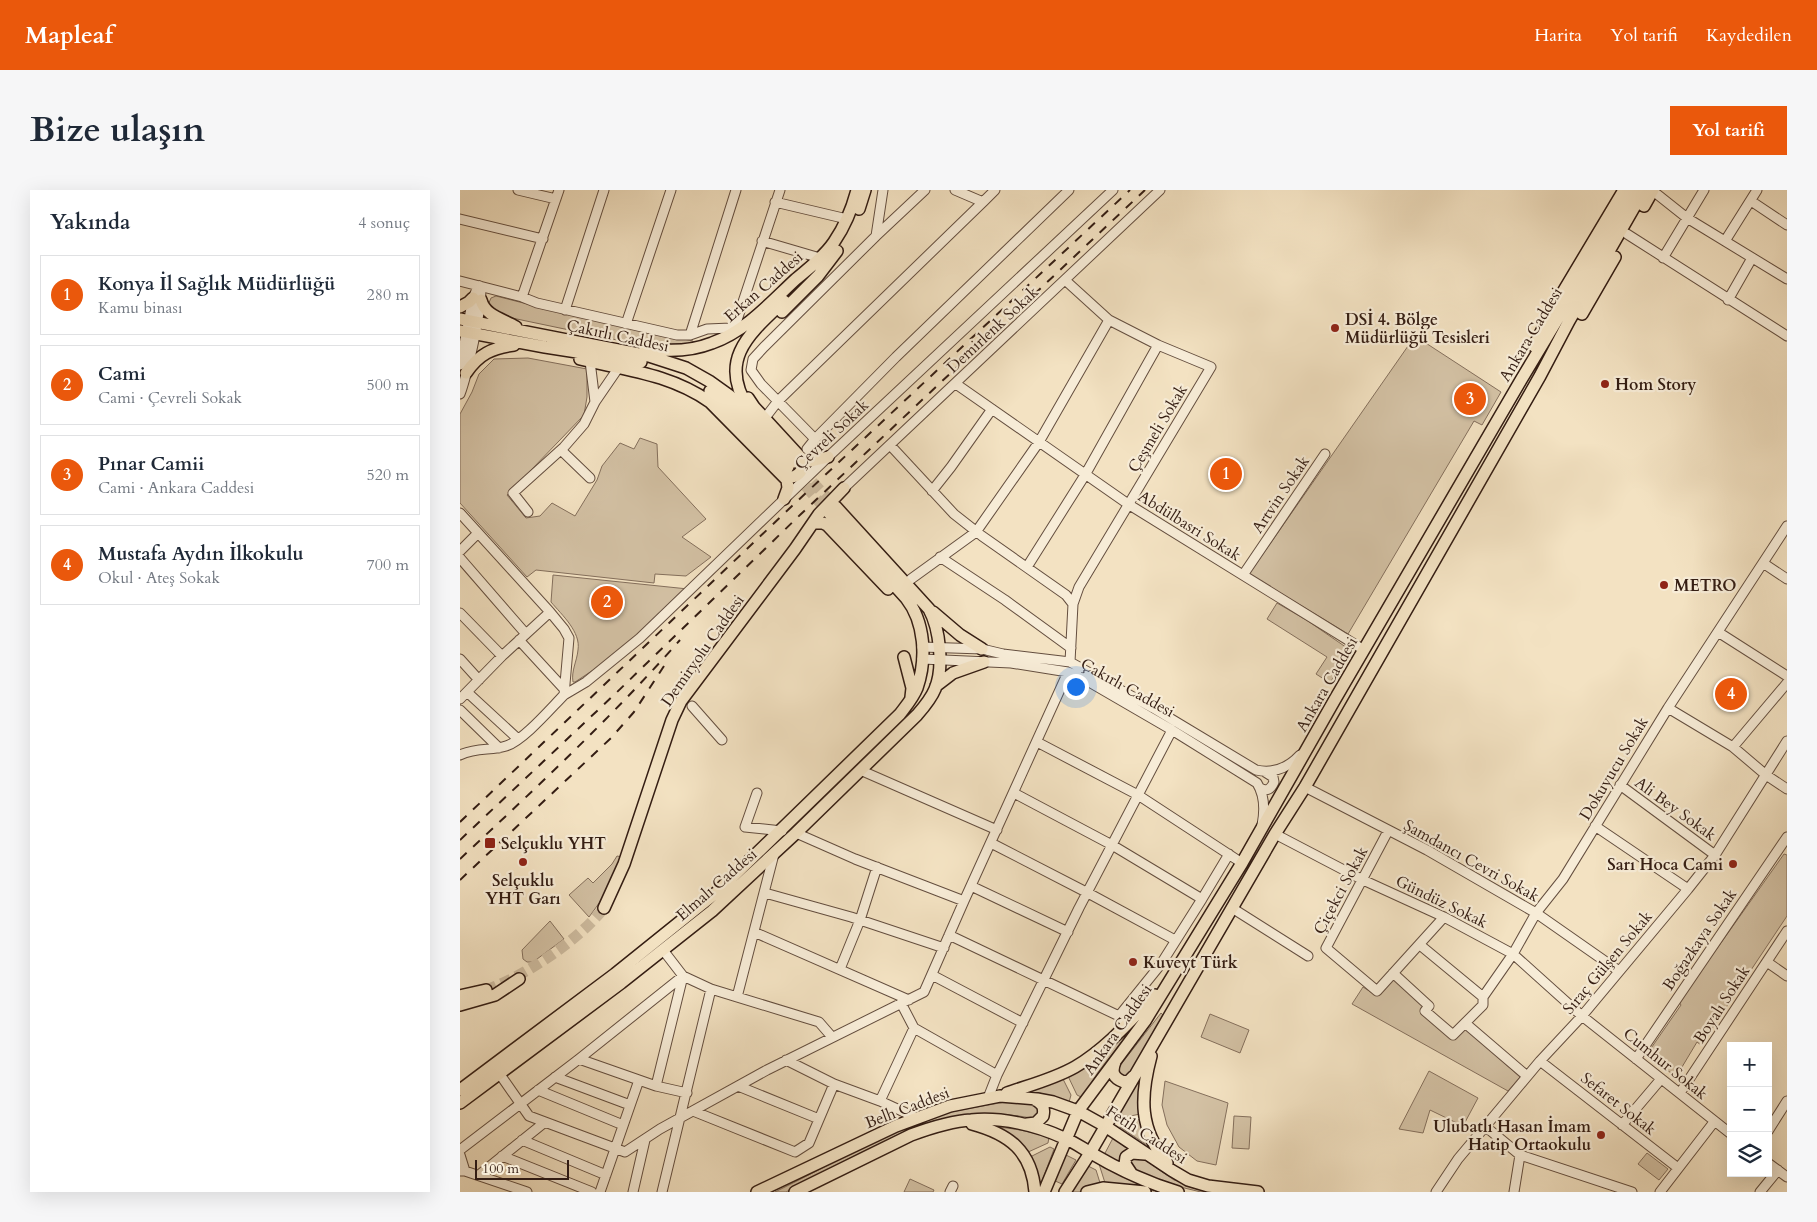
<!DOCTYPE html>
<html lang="tr">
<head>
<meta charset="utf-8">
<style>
  :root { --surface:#fff; --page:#f6f6f7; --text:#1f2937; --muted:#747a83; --line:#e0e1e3; --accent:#ea580c }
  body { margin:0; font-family:Cardo,serif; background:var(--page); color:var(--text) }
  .controls { position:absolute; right:15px; bottom:15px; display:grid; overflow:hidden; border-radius:0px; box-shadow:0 5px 20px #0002 }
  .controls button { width:45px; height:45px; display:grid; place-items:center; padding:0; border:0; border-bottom:1px solid var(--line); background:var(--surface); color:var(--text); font:25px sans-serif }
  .scale { position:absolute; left:15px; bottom:12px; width:94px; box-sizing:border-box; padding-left:5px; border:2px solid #341d13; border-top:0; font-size:14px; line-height:18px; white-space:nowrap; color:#341d13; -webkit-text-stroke:4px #f7ecd7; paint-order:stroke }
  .you { position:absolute; left:615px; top:496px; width:18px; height:18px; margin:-12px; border:4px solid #fff; border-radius:50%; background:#1a73e8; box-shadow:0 0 0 8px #1a73e833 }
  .badge { display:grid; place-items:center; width:32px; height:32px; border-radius:50%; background:var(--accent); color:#fff; font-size:16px; font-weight:700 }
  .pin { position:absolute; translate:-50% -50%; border:2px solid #fff; box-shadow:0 1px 5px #0006 }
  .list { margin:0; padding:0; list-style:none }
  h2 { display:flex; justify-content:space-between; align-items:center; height:65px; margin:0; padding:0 20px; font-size:21px }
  h2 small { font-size:16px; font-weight:400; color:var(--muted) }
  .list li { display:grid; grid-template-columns:32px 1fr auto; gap:15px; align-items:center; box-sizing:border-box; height:80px; margin:0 10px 10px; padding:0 10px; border:1px solid var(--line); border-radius:0px }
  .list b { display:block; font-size:19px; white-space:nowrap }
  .list p { margin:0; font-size:16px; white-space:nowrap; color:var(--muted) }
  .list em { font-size:16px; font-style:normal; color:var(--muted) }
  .icon { flex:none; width:28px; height:28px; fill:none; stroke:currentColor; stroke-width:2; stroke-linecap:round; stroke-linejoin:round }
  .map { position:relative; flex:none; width:1327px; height:1002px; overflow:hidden; border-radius:0px }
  header { display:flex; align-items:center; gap:30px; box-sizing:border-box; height:70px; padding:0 25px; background:var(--accent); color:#fff }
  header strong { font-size:24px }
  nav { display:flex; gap:28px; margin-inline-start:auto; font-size:18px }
  .intro { display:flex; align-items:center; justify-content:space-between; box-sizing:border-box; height:120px; padding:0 30px }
  h1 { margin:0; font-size:35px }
  .button { padding:12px 22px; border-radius:0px; background:var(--accent); color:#fff; font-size:18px; font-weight:700 }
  main { display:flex; gap:30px; padding:0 30px }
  aside { flex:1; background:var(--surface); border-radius:0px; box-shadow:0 5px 20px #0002 }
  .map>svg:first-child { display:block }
  .green { fill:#d3c1a4; stroke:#846f5c }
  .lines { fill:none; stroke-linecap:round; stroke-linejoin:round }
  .major-tunnel { stroke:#cdbb9f; stroke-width:11; stroke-dasharray:11 5.5; stroke-linecap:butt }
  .minor-casing { stroke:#644e3f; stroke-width:11 }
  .major-casing { stroke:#341d13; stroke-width:14 }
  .minor { stroke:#f7ecd7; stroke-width:9 }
  .major { stroke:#f3e2c2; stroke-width:11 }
  .rail { stroke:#341d13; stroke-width:2; stroke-dasharray:9 9; stroke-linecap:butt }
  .poi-dot { fill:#8f2418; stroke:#f7ecd7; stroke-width:2 }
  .labels { text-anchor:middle; stroke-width:4.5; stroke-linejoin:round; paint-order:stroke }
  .street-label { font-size:16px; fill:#341d13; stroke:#f7ecd7 }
  .poi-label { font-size:16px; font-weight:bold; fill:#341d13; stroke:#f7ecd7; text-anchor:start }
</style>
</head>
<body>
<header>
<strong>Mapleaf</strong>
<nav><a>Harita</a><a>Yol tarifi</a><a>Kaydedilen</a></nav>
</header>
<div class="intro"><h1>Bize ulaşın</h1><a class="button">Yol tarifi</a></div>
<main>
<aside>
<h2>Yakında<small>4 sonuç</small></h2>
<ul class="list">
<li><span class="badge">1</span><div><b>Konya İl Sağlık Müdürlüğü</b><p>Kamu binası</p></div><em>280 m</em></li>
<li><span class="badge">2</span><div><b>Cami</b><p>Cami · Çevreli Sokak</p></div><em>500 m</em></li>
<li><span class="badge">3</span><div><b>Pınar Camii</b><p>Cami · Ankara Caddesi</p></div><em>520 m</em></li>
<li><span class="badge">4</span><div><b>Mustafa Aydın İlkokulu</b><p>Okul · Ateş Sokak</p></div><em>700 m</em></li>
</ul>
</aside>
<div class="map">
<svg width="1327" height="1002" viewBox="0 0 1327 1002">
  <rect width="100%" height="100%" fill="#f3e2c2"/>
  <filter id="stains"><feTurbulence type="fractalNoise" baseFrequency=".004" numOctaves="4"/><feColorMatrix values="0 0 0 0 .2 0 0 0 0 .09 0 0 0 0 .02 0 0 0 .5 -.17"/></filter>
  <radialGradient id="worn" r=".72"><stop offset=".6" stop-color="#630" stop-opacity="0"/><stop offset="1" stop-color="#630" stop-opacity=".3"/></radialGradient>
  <path class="green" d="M36,106L114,126L233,151L236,155L229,156L181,155L52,128L33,121L28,115L31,108Z
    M955,146L1041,202L1022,235L1014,231L888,444L789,384Z
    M68,168L127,179V207L124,225L47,305L66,328L80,326L92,313L115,326L137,290L142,276L160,253L174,259L180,248L197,254L198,277L246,329L222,347L251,367L226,386L195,384L194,393L76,380L67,387L0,313V224L12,202L19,184L34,169Z
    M93,385L228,399L159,463L115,492H113C111,481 117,471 118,460C121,442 102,425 91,412Z
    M817,413L848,431L890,460L870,493L856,484L867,467L807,429Z
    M1324,664L1327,665V726L1241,855L1237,852L1216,887L1187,864L1221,815L1219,812Z
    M157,666L162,667L145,705L129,727L109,705L128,688L133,693L152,674Z
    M90,731L104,749L73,772H67L63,769L62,760Z
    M932,786L965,815L994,849L1004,837L1060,887L1048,901L892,814L903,797L914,804Z
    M701,823L703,825L672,884L667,887H663L658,882L659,877Z
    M683,824L639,881L624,905L621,907L617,905L607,884Z
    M750,824L789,840L780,863L741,847Z
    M969,881L1018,908L1003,936L970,920L963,943L939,939Z
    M682,882L680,924L661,928L658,926Z
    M602,887L611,905L609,912L580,903L566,902Z
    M705,891L768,913L756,975L737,971L719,957L707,935L702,915Z
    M545,912L576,914L581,919L575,929C485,908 403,962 326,1002H315C364,978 412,950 463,930C489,921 518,917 545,912Z
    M774,926L791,927L789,959L772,958Z
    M680,929L690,957L660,937L662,932Z
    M535,937C554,938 571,942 589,947L588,953L566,963Z
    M653,948L670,961L661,974L644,965Z
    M590,957L594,959L579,999L568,968Z
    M1187,963L1208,979L1199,990L1178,974Z
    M604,964L616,970L602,994L593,990Z
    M679,966L714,990L748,999L770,1002H741L712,995L670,978L668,972Z
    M639,974L694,999V1001L646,996Z
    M628,976L636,980L641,996L619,1002H612Z
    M450,989L474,1000L473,1002H444Z"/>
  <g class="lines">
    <path class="major-tunnel" d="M341,280L376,317
      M335,284L369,323
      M26,800C65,786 119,750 144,718"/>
    <defs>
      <path id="minor" d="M58,0L96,9
        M495,0L523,12L535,0
        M1193,1L1227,28L1327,89
        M1291,11L1327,35
        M315,12L387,29
        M0,29L83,49
        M1167,44L1327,146
        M416,46L465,0
        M302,51L360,68
        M1265,51L1297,0
        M1203,68L1244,0
        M605,90L649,130L698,155L751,177L619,397L613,414L610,472
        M0,91L62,107L77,113L217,145H230L247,139L271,138L277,130L320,0
        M62,107L99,0
        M1268,110L1292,68
        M105,120L144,0
        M166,134L211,0
        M230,145L276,0
        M130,171L135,212
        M0,175L13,108L17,99L20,96
        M496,194L668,314L904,460
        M0,204C6,188 25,110 20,96
        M308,224L318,211L523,12
        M355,249L301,194L291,180L293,169L304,157L416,46L423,0
        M430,255L494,324L522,346L606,405L613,414
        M347,259L355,249L436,167L609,0
        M101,260L130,288
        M384,298L700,0
        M472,301L491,277L532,219
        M68,322L53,303L104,257L124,234L135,212L159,177
        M0,323L90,422L104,439L109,448L104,505C91,518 63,551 46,556C31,561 17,557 0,565
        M0,361L18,343
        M480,367L545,410L611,458
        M0,368L66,444
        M1303,373L1327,389
        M567,377L625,285L698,155
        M783,385L865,264
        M451,389L516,342L579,252L649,130
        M0,423L42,466
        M1258,442L1327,486
        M59,450L105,500
        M462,457L522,459L543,464L610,472L693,518L796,580C814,584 828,578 840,565
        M0,469L19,490
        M462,469L551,473L608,482L619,486L712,540L797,593C805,606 805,620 802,635
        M7,502L58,549
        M104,505L126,492L180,448L368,267L653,0
        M0,509L42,466L90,422
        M232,516L262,550
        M1208,518L1273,557L1306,585L1327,599
        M0,520L39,558
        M577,552L678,605L782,673
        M1273,557L1327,493
        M400,580L537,640
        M1160,595L1255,665
        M845,597L967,660L1076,723L1159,781
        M800,598C807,602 811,599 814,592L813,587L805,582
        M297,603L285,637L322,641
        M554,603L652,655L742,709
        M1135,636L1228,699
        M928,641L866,758L917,801L984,727
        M336,643L395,669L504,711L608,482
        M815,644L903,690L984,727L1053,764L1122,826L1271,944
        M531,653L628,703L715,750
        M511,696L608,742
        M305,703L391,727L484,758
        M772,718L848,766
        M294,742L449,810
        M489,745L659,826L666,833
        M960,755L1023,807
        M203,760L223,786L251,799L359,832L372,847
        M1307,772L1327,786
        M380,779L400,730L417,677
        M933,783L969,816L965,821L993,845L1005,833L1067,886
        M472,785L563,833
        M277,807L314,664
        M441,813L454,838L537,885
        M659,826L701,774L742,709L769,664
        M1005,833L1023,815V807L1053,764L1076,723L1103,689L1208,518L1327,336
        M119,869L196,896
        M1176,869L1327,647
        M326,870L374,894L420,911L457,928
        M1080,871L1218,978
        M39,883L69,926L165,962L200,939L307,880L464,802L504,711
        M95,887L170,915
        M278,896L359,929
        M78,900L163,935
        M1220,903L1327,741
        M528,908L537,885L619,718L712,540
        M420,911L454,838
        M233,921L335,962L349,953L374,894
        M1162,935L1201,889
        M1026,937L1060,965L1172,1002
        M1308,941L1327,911
        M62,950L146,985
        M0,960L119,869L223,786L196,896L227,903
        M0,965L5,981
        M42,966L132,1002
        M1308,973L1327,987
        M0,981H5L67,1002
        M19,985L85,932
        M140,1002L179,890
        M173,1002L185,950
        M202,1002L251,799
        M490,1002L493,996
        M976,1002L998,969L1080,871L1122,826L1228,699L1255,665L1327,551
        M1054,1002L1060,965
        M1200,1002L1254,932
        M1300,1002L1318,980"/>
      <path id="major" d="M1184,16L1193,0
        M399,19L405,0
        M21,110C25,126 43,129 56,137
        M0,117L9,112L13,108
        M322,122L358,86L377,61
        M1122,124L1155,67
        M0,129L189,166L226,178L249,191L270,206L334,272
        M0,141L85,157L181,172
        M1074,156L1094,117L1164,0
        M185,158C208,162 229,162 252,153C286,141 310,113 336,89C349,78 364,67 374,52C385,36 392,19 397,0
        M120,169C166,180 210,184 250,212L327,290L328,298L324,309
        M6,183C19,164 32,158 54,155
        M250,201L274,221L328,277
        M288,208L294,217L341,268L351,271L368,267
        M289,219C257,170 289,144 324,111
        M323,286C336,290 346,282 341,268
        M353,333H363L367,335L428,399
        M473,422L500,445L522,459
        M444,467L452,498L451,507
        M476,496L493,483L524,472
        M144,718L164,674L212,530L221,511L335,359L359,324L384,298
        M0,806L26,800
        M0,815L35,805L59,789
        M691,866C680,907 679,939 707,973
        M655,872C651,882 653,888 664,892L669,891L674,886
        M0,900L155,784L257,702L440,524C446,516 453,508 457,498C467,469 465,432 446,408L369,323
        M547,903C570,895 594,889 615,877C646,859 671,830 695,805
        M0,913L161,793L252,721L336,643L457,525C464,517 471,509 475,499C484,478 480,439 469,419L376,317
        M512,934C549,944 572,961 575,1002
        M567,934L576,933L583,926C585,917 582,913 574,909
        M671,983L665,974L666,967L672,963L685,964
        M297,1002L436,936L490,916L540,906L577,909L593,912L618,921L645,936L711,980L728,990L748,996L798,1002
        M335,1002L451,945C470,938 491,931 511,930C542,927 576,935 604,948C614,952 622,958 631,963C658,979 688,993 718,1002
        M584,1002L618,921L685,831L782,673L874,511L1061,190L1175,0
        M605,1002L630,963L815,644L845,597L1080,186L1109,131L1184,0
        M627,1002L643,998L685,1002"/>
    </defs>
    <use href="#minor" class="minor-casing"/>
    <use href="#major" class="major-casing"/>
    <use href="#minor" class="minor"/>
    <use href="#major" class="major"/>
    <path class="rail" d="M0,632L332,316L670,0
      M0,650L155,504L341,324L685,0
      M0,669C76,598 151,528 220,450
      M0,690L151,548L174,522L204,476"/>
  </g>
  <g class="poi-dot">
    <circle cx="875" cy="138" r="5"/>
    <circle cx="1145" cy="194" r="5"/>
    <circle cx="1204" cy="395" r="5"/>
    <rect x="24" y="647" width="12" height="12" rx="2.5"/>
    <circle cx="63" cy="672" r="5"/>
    <circle cx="1273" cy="674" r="5"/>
    <circle cx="673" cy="772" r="5"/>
    <circle cx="1141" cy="945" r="5"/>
  </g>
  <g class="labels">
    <g class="street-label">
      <text transform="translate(303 96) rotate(-41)" y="6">Erkan Caddesi</text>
      <text transform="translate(532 139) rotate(-43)" y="6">Demirlenk Sokak</text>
      <text transform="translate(1070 144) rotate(-59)" y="6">Ankara Caddesi</text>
      <text transform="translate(158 145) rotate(12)" y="6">Çakırlı Caddesi</text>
      <text transform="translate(697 238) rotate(-59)" y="6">Çeşmeli Sokak</text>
      <text transform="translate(371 244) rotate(-43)" y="6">Çevreli Sokak</text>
      <text transform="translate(820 304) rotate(-56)" y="6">Artvin Sokak</text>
      <text transform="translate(730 335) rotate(32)" y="6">Abdülbasri Sokak</text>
      <text transform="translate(242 460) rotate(-55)" y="6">Demiryolu Caddesi</text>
      <text transform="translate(866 494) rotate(-60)" y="6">Ankara Caddesi</text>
      <text transform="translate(668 497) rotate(29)" y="6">Çakırlı Caddesi</text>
      <text transform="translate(1153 578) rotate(-59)" y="6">Dokuyucu Sokak</text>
      <text transform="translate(1216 618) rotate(36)" y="6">Ali Bey Sokak</text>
      <text transform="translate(1012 670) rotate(29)" y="6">Şamdancı Cevri Sokak</text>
      <text transform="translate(256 694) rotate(-41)" y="6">Elmalı Caddesi</text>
      <text transform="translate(880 700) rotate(-62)" y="6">Çiçekci Sokak</text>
      <text transform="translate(982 711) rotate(26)" y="6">Gündüz Sokak</text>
      <text transform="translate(1239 749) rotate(-56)" y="6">Boğazkaya Sokak</text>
      <text transform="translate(1147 772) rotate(-50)" y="6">Sıraç Gülşen Sokak</text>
      <text transform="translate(1261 814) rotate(-57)" y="6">Boyalı Sokak</text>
      <text transform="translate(657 839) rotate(-55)" y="6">Ankara Caddesi</text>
      <text transform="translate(1206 873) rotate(39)" y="6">Cumhur Sokak</text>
      <text transform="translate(1159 913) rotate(38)" y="6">Sefaret Sokak</text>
      <text transform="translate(447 917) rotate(-21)" y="6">Belh Caddesi</text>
      <text transform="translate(687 944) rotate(33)" y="6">Fetih Caddesi</text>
    </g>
    <g class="poi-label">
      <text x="885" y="135">DSİ 4. Bölge<tspan x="885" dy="18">Müdürlüğü Tesisleri</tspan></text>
      <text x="1155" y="200">Hom Story</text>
      <text x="1214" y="401">METRO</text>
      <text x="41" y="659">Selçuklu YHT</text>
      <text x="1263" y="680" text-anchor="end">Sarı Hoca Cami</text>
      <text x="63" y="696" text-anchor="middle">Selçuklu<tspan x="63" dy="18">YHT Garı</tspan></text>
      <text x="683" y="778">Kuveyt Türk</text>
      <text x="1131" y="942" text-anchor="end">Ulubatlı Hasan İmam<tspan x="1131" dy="18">Hatip Ortaokulu</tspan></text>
    </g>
  </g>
  <rect width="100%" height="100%" filter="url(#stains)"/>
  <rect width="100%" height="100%" fill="url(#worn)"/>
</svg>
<div class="controls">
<button>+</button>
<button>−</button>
<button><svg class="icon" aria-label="layers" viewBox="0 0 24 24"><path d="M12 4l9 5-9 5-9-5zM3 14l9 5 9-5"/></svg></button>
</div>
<div class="scale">100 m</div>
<div class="you"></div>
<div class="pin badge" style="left:766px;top:284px">1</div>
<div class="pin badge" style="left:147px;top:412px">2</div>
<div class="pin badge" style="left:1010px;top:209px">3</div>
<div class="pin badge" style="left:1271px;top:504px">4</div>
</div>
</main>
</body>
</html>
